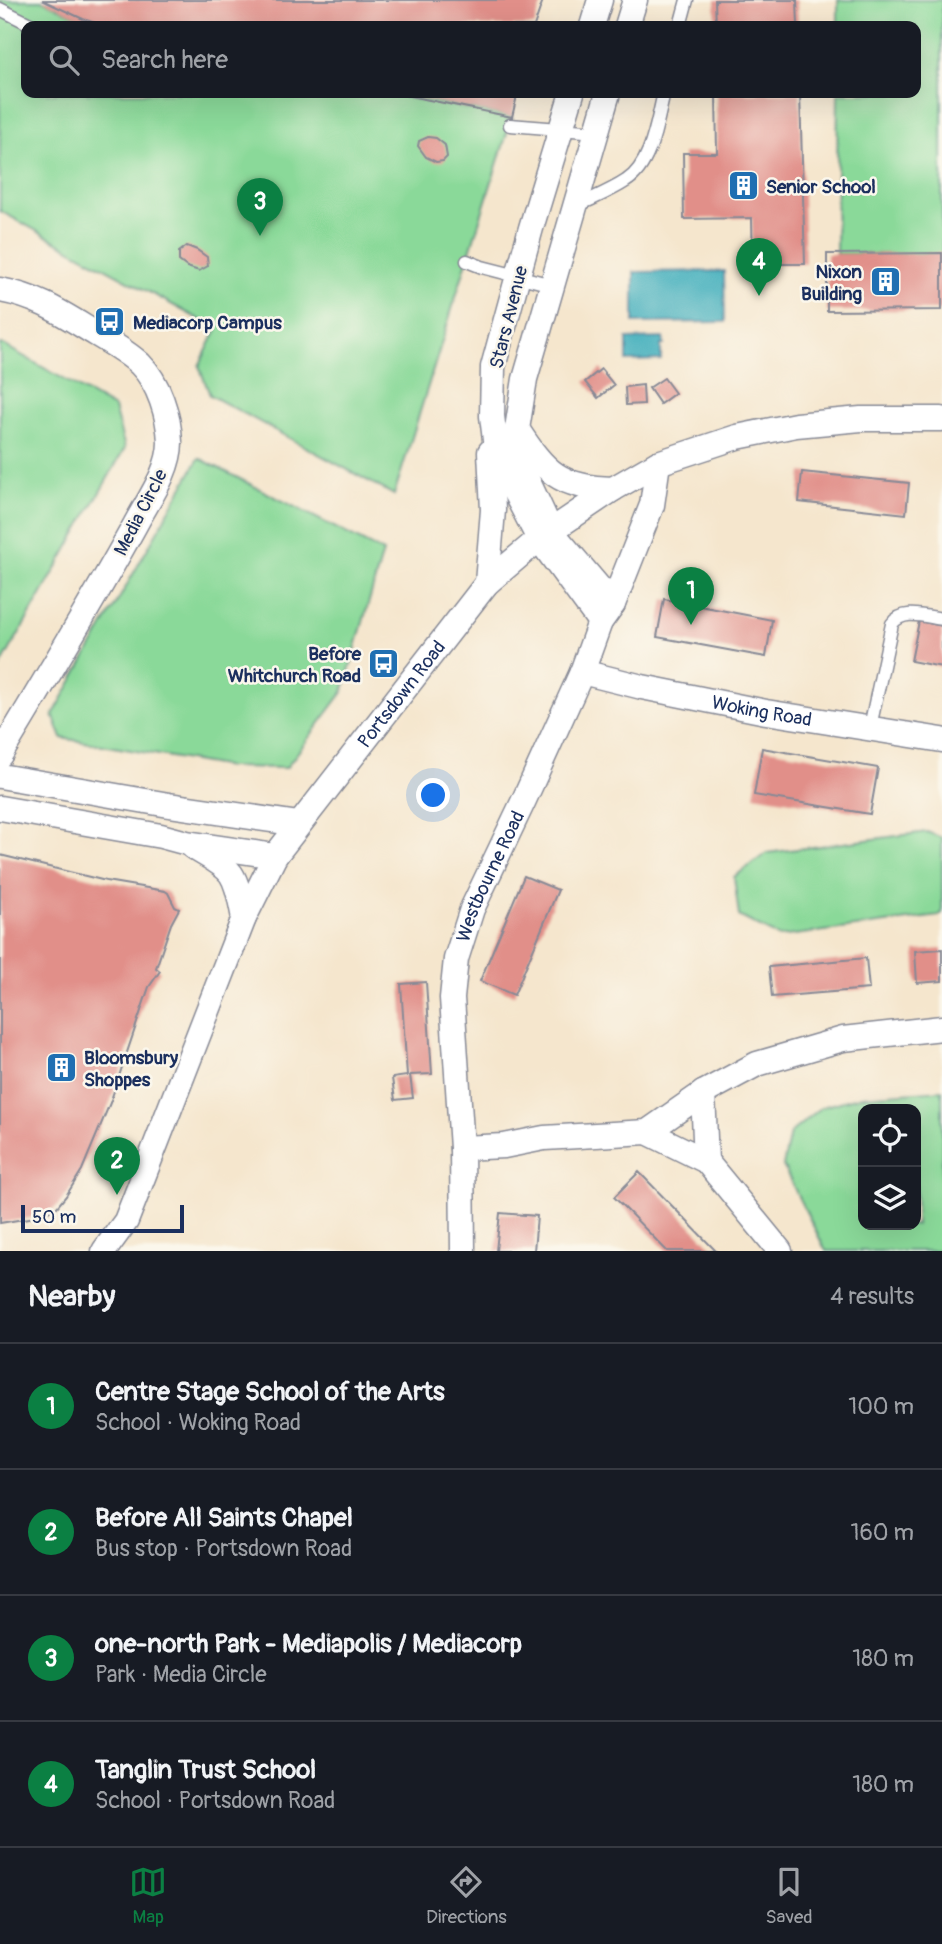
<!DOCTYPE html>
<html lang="en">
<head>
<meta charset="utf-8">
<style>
  :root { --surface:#171b24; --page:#20242c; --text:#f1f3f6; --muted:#9ea1a6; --line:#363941; --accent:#0b8043 }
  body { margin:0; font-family:Pangolin,sans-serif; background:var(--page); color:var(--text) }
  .controls { position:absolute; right:21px; bottom:21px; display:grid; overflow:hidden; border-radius:14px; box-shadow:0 7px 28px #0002 }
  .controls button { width:63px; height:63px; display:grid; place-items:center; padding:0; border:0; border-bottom:2px solid var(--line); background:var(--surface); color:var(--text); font:35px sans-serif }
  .scale { position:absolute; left:21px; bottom:18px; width:163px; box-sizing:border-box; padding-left:7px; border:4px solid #1b2f5e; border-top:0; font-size:19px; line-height:24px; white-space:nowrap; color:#1b2f5e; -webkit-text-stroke:5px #fbf7ec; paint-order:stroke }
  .you { position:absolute; left:434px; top:796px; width:24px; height:24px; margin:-18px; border:5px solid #fff; border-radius:50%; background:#1a73e8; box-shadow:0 0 0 10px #1a73e833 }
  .badge { display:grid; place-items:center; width:46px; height:46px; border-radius:50%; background:var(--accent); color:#fff; font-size:23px; font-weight:700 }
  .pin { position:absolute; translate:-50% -58px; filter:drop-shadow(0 2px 4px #0008) }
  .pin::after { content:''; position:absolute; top:37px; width:24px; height:21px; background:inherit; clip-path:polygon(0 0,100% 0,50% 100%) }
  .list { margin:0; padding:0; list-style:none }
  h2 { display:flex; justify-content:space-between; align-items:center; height:91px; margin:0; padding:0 28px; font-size:30px }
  h2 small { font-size:23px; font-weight:400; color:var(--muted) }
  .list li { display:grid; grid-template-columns:46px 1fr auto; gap:21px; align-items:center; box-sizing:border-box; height:126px; padding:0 28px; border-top:2px solid var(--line) }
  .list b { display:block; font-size:26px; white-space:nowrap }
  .list p { margin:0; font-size:23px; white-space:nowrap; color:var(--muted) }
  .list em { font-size:23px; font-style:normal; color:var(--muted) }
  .icon { flex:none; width:38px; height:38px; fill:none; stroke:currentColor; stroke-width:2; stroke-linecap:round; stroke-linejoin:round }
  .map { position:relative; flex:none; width:942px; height:1251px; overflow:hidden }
  .search { position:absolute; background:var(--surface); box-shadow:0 7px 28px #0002; left:21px; right:21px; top:21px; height:77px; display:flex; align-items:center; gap:18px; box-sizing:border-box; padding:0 24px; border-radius:14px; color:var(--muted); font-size:26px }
  .sheet { height:595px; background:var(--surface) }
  nav { display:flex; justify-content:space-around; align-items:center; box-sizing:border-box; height:98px; border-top:2px solid var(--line); background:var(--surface); font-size:19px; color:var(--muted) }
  nav a { display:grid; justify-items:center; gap:4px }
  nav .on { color:var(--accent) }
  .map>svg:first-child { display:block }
  .green { fill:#8ad999; stroke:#52847c; stroke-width:2; fill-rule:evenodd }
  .water { fill:#3faebc; stroke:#2d6e8d; stroke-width:2 }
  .building { fill:#e18f89 }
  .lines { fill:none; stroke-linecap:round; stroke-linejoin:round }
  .service-casing { stroke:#888a96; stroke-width:15 }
  .minor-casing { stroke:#888a96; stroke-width:27 }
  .service { stroke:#fff; stroke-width:12 }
  .minor { stroke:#fff; stroke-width:24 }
  .labels { text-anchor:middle; stroke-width:5; stroke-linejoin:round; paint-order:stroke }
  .poi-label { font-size:19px; font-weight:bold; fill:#1b2f5e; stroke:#fbf7ec; text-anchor:start }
  .street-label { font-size:19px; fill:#1b2f5e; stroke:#fbf7ec }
</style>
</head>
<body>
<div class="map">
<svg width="942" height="1251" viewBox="0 0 942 1251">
  <rect width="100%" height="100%" fill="#fbf7ec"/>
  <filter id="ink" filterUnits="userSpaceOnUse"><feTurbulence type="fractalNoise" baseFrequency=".0143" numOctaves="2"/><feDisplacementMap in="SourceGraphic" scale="14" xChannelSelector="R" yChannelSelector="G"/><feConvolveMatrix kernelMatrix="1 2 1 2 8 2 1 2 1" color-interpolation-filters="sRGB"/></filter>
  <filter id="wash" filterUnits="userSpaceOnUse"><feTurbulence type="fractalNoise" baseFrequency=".00686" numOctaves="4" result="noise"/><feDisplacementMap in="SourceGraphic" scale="28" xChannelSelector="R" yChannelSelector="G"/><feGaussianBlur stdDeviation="1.57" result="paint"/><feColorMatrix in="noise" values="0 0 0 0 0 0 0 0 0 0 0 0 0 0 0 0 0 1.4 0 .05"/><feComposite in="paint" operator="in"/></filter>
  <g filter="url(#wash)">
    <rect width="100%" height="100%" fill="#f5e6cd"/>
    <path class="green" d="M0,0H42L83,19L105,26H26V93H388L512,117L394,495L210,395L199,366L217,329L0,211Z
      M838,0H942V254H836L838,93H916V26H838Z
      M0,344H2L114,408L125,448L0,667Z
      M199,458L383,552L343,692L286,768L228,767L62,738L53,715Z
      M927,832L942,838V913L939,916L779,937L739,916L734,877L767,853Z
      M942,1090V1251H826L783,1166L790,1133L822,1107L862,1096ZM863,1109H916V1225H863Z"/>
    <path class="water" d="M724,271L725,322L634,323V272Z
      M663,338L664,345H661V360L627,361V339Z"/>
    <g id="blocks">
      <path class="building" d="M42,0H543L534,26H105L83,19Z
        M715,0H797L798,26H716Z
        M395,93H516V100L512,117Z
        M716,93H800L805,264H753L752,218L684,219L683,153H717Z
        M428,137L436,138L445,145L447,157L443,161L436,162L426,157L418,146L419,141Z
        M187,246L197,250L207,257L208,266L199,271L187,267L179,261V252Z
        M942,253V310L827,311V254Z
        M601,369L614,385L598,398L585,382Z
        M664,378L675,393L660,404L649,388Z
        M643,385L644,404L626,405L625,387Z
        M802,472L909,483L906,514L799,502Z
        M664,599L772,620L766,657L657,637Z
        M919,621L942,626V667L911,661Z
        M762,748L878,768L870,814L754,795Z
        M0,855L106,881L165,891L168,893L175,907L179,909L171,924L156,968L160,971L149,987L110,1103L82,1170L66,1196L57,1207L41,1216L0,1223Z
        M524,876L558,890L514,995L480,981Z
        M942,949V981L917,983L915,951Z
        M866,958L869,989L772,997L769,967Z
        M426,982L432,1074L410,1075L413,1098L395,1100L392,1078L407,1076L401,984Z
        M639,1172L716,1251H667L614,1197Z
        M500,1213L537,1216L534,1251H496Z"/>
    </g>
  </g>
  <g filter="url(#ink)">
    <use href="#blocks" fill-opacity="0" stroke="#888a96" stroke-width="2"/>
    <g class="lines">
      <defs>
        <path id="service" d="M0,9L34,26
          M680,26L687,0
          M510,125L597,132
          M577,206C593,198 611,191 626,181C652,165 657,120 664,93
          M467,261L482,267L552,285
          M870,727L892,624C903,608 926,617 942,619"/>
        <g id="minor">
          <path d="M592,26L600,0"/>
          <path d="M627,26L635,0"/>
          <path d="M572,93L531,228L493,367L492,416L495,440L506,475L539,539L600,622"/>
          <path d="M608,93L525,379L517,429L519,462L551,531L613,604"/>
          <path d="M0,290C39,297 63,314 96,334C111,343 127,352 140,364C159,383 169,416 170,442C170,471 148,500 135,525C92,603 46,679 0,755"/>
          <path d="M517,429C545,472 560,488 613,489"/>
          <path d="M487,583L493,510L490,452"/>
          <path id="s1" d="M582,672L642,687L766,712L942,740"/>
          <path d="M0,776L169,805L299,824"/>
          <path d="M0,808L161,836L187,843L275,856"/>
          <path d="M193,847C205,855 222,862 231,874C239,886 241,905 244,918"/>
          <path d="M703,1093L706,1161"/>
          <path d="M647,1132L706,1161L780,1251"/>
          <path d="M462,1148L504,1146L544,1138L647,1132L703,1093L757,1064L843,1039L942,1028"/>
          <path id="s2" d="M104,1251L126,1221L244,918L275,856L487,583L539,539L613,489L658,463L737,437L796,425L861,419H942"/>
          <path id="s3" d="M463,1251L462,1148L452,998L456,959L472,909L524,800L582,672L600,622L613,604L652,505L658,463"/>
        </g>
      </defs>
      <use href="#service" class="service-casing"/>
      <use href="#minor" class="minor-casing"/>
      <use href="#service" class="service"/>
      <use href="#minor" class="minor"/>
    </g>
  </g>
  <defs>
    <symbol id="building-square" viewBox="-11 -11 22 22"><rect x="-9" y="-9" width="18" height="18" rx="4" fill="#1f6fb2" stroke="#fbf7ec"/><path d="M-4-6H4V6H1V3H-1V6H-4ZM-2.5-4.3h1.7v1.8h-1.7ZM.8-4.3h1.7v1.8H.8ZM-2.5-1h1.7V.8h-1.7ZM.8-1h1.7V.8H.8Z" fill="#fff"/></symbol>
    <symbol id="bus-square" viewBox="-11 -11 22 22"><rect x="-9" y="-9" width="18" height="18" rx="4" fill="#1f6fb2" stroke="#fbf7ec"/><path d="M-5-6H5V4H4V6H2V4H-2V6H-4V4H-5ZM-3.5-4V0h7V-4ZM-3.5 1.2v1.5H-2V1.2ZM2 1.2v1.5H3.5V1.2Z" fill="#fff"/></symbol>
  </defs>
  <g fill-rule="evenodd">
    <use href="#building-square" x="726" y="168" width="35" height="35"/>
    <use href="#building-square" x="868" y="264" width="35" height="35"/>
    <use href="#bus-square" x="92" y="304" width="35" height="35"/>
    <use href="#bus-square" x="366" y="646" width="35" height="35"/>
    <use href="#building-square" x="44" y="1050" width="35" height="35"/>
  </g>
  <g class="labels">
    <g class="poi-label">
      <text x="766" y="193">Senior School</text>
      <text x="862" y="278" text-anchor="end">Nixon<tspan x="862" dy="22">Building</tspan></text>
      <text x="133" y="329">Mediacorp Campus</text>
      <text x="361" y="660" text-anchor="end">Before<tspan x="361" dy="22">Whitchurch Road</tspan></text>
      <text x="84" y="1064">Bloomsbury<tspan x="84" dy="22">Shoppes</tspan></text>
    </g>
    <g class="street-label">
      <text transform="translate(508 317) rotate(-76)" y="7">Stars Avenue</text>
      <text transform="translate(140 512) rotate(-63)" y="7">Media Circle</text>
      <text dy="7" stroke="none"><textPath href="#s2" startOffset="637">Portsdown Road</textPath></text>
      <text dy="7" stroke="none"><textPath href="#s1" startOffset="184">Woking Road</textPath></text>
      <text dy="7" stroke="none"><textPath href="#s3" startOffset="382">Westbourne Road</textPath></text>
    </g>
  </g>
</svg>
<div class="controls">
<button><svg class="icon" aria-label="locate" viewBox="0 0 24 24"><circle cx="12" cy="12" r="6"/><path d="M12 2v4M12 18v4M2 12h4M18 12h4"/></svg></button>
<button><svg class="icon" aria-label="layers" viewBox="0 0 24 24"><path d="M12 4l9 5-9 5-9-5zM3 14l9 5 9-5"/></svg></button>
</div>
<div class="scale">50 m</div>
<div class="you"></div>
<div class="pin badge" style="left:691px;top:625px">1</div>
<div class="pin badge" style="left:117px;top:1195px">2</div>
<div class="pin badge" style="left:260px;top:236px">3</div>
<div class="pin badge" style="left:759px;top:296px">4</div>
<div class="search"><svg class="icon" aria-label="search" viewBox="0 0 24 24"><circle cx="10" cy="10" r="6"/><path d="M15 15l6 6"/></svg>Search here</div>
</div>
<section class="sheet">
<h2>Nearby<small>4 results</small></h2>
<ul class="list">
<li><span class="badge">1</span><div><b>Centre Stage School of the Arts</b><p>School · Woking Road</p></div><em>100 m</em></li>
<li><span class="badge">2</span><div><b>Before All Saints Chapel</b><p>Bus stop · Portsdown Road</p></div><em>160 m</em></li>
<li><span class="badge">3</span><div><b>one-north Park - Mediapolis / Mediacorp</b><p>Park · Media Circle</p></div><em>180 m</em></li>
<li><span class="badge">4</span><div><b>Tanglin Trust School</b><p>School · Portsdown Road</p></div><em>180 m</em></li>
</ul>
</section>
<nav>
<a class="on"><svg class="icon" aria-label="map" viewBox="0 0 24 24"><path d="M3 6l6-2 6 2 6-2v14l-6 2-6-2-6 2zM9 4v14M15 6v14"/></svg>Map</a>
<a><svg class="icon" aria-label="directions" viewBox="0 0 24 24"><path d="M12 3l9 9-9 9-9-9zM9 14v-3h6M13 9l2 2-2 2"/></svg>Directions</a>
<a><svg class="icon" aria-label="saved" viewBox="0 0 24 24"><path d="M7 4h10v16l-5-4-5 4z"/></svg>Saved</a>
</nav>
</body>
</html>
